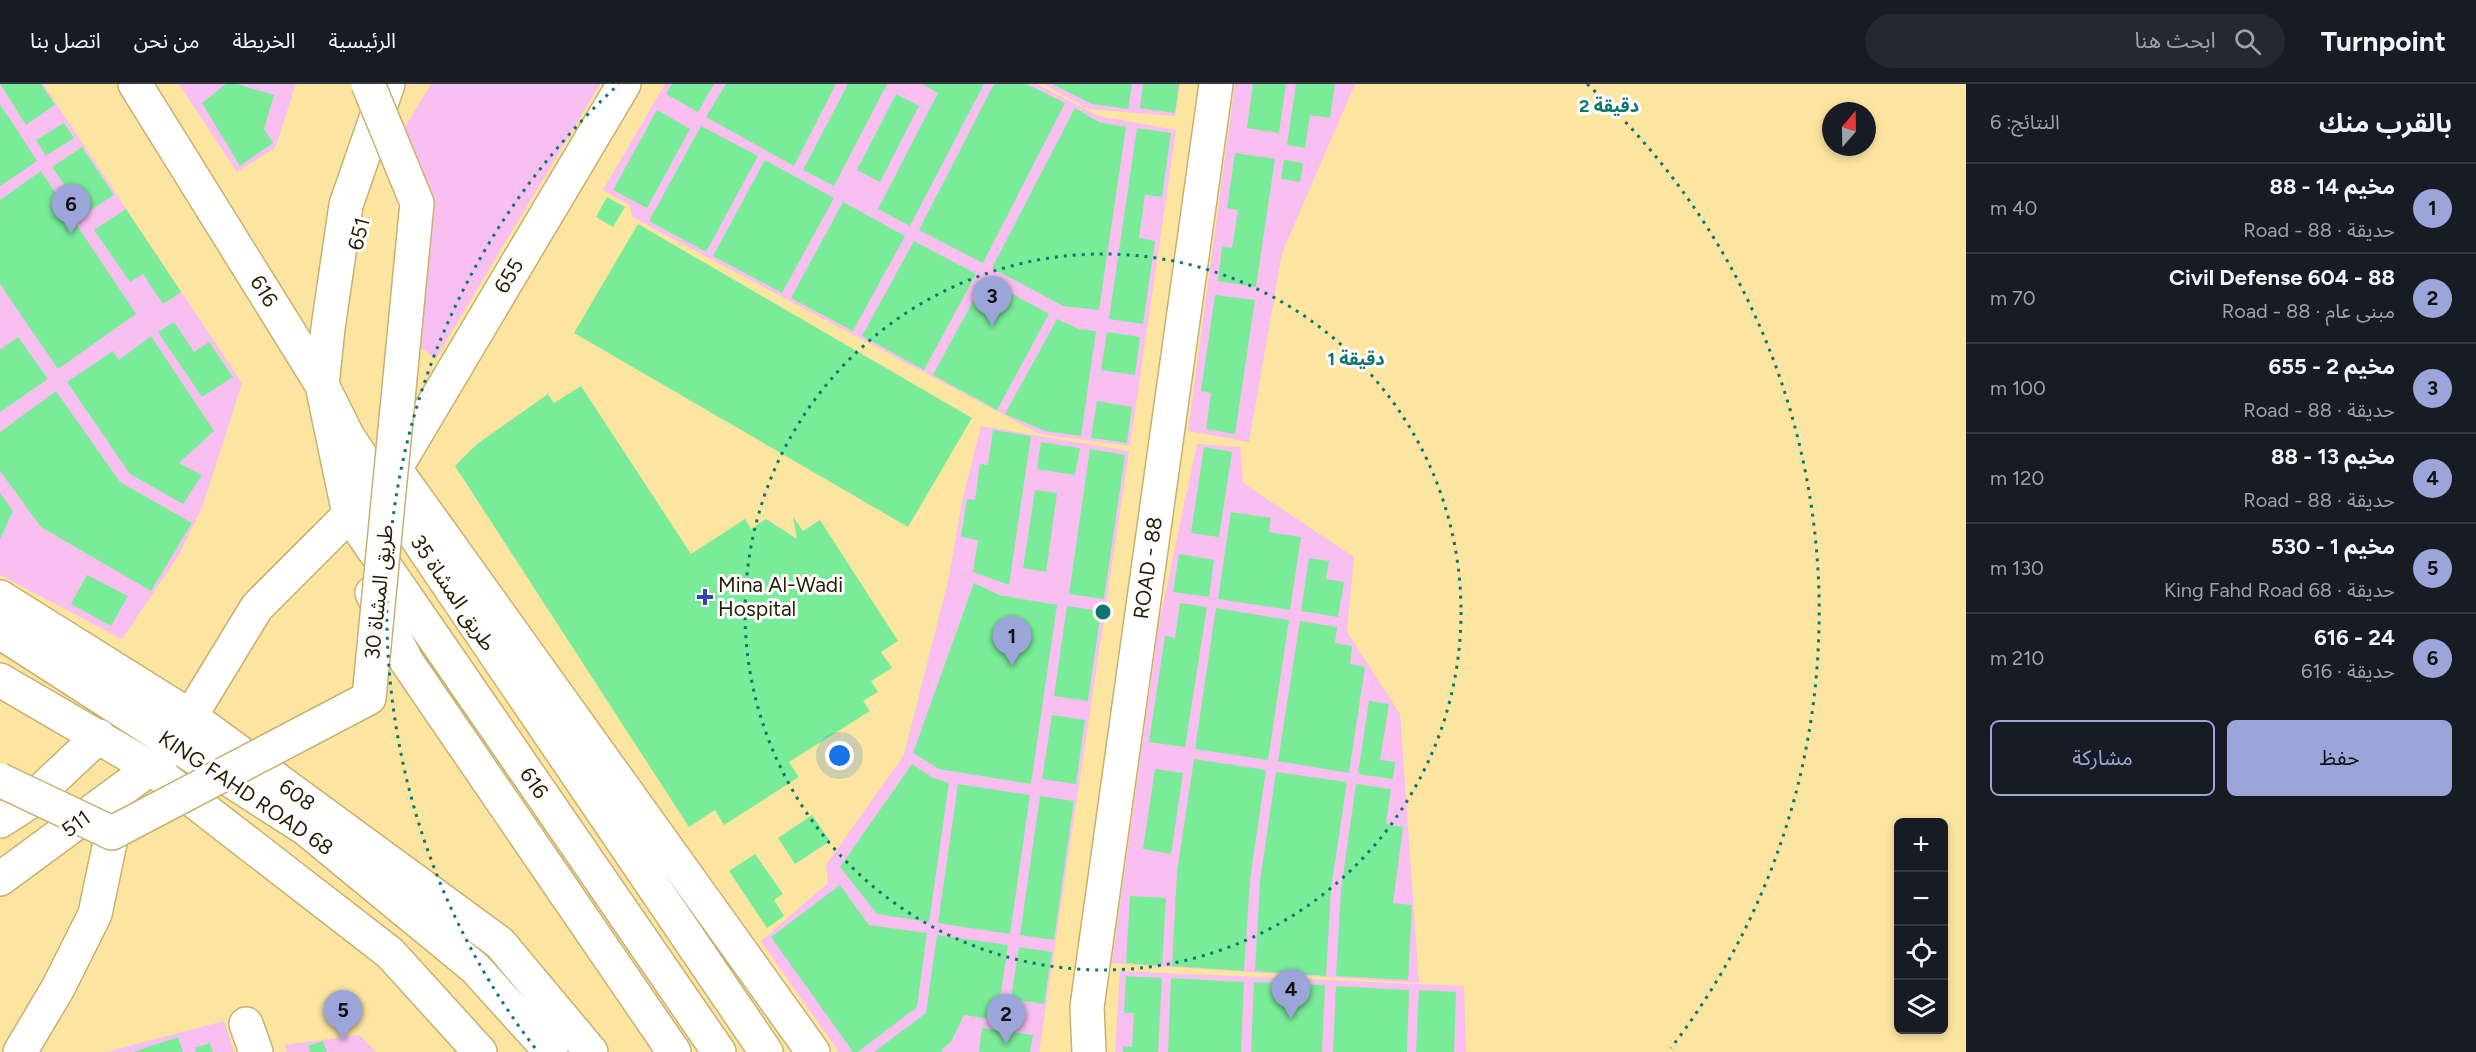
<!DOCTYPE html>
<html lang="ar">
<head>
<meta charset="utf-8">
<style>
  :root { --surface:#171b24; --page:#242831; --text:#f1f3f6; --muted:#9ea1a6; --line:#363941; --accent:#9ca5da }
  body { margin:0; font-family:Figtree,"Noto Sans Arabic",sans-serif; background:var(--page); color:var(--text); direction:rtl }
  .controls { position:absolute; right:18px; bottom:18px; display:grid; overflow:hidden; border-radius:9px; box-shadow:0 3px 9px #0003 }
  .controls button { width:54px; height:54px; display:grid; place-items:center; padding:0; border:0; border-bottom:2px solid var(--line); background:var(--surface); color:var(--text); font:30px sans-serif }
  .compass { position:absolute; left:1822px; top:18px; width:54px; height:54px; border-radius:50%; background:var(--surface); box-shadow:0 3px 9px #0003; rotate:20deg }
  .you { position:absolute; left:840px; top:672px; width:21px; height:21px; margin:-15px; border:4px solid #fff; border-radius:50%; background:#1a73e8; box-shadow:0 0 0 9px #1a73e833 }
  .badge { display:grid; place-items:center; width:39px; height:39px; border-radius:50%; background:var(--accent); color:#111; font-size:20px; font-weight:700 }
  .pin { position:absolute; translate:-50% -50px; filter:drop-shadow(0 2px 3px #0008) }
  .pin::after { content:''; position:absolute; top:32px; width:21px; height:18px; background:inherit; clip-path:polygon(0 0,100% 0,50% 100%) }
  .list { margin:0; padding:0; list-style:none }
  h2 { display:flex; justify-content:space-between; align-items:center; height:78px; margin:0; padding:0 24px; font-size:26px }
  h2 small { font-size:20px; font-weight:400; color:var(--muted) }
  .list li { display:grid; grid-template-columns:39px 1fr auto; gap:18px; align-items:center; box-sizing:border-box; height:90px; padding:0 24px; border-top:2px solid var(--line) }
  .list b { display:block; font-size:22px; white-space:nowrap }
  .list p { margin:0; font-size:20px; white-space:nowrap; color:var(--muted) }
  .list em { font-size:20px; font-style:normal; color:var(--muted) }
  .actions { display:flex; gap:12px; padding:18px 24px }
  .actions a { flex:1; padding:14px 0; border:2px solid var(--accent); border-radius:9px; text-align:center; font-size:21px; color:var(--accent) }
  .actions .main { background:var(--accent); color:#111 }
  .icon { flex:none; width:33px; height:33px; fill:none; stroke:currentColor; stroke-width:2; stroke-linecap:round; stroke-linejoin:round }
  .map { position:relative; flex:none; width:1966px; height:968px; overflow:hidden; direction:ltr }
  header { display:flex; align-items:center; gap:36px; box-sizing:border-box; height:84px; padding:0 30px; background:var(--surface); border-bottom:2px solid var(--line) }
  header strong { font-size:28px }
  nav { display:flex; gap:33px; margin-inline-start:auto; font-size:21px }
  .search { width:420px; height:54px; background:var(--page); display:flex; align-items:center; gap:15px; box-sizing:border-box; padding:0 21px; border-radius:33px; color:var(--muted); font-size:22px }
  main { display:flex }
  aside { flex:1; background:var(--surface) }
  .map>svg:first-child { display:block }
  .green { fill:#f8bff0 }
  .building { fill:#7aec99 }
  .lines { fill:none; stroke-linecap:round; stroke-linejoin:round }
  .minor-casing { stroke:#c8b16f; stroke-width:36 }
  .major-casing { stroke:#c8b16f; stroke-width:36 }
  .minor { stroke:#fff; stroke-width:33 }
  .major { stroke:#fff; stroke-width:33 }
  .minor-bridge-casing { stroke:#c8b16f; stroke-width:36; stroke-linecap:butt }
  .minor-bridge { stroke:#fff; stroke-width:33 }
  .ring { fill:none; stroke:#0f766e; stroke-width:3; stroke-dasharray:3 6 }
  .poi-dot { fill:#3445b7; stroke:#fff; stroke-width:2 }
  .labels { text-anchor:middle; stroke-width:6; stroke-linejoin:round; paint-order:stroke }
  .street-label { font-size:21px; fill:#281f03; stroke:#fff }
  .poi-label { font-size:21px; fill:#281f03; stroke:#fff; text-anchor:start }
  .centre { fill:#0f766e; stroke:#fff; stroke-width:3 }
  .ring-label { font-size:18px; text-anchor:middle; font-weight:bold; fill:#0f766e; stroke:#fff; stroke-width:6; stroke-linejoin:round; paint-order:stroke }
</style>
</head>
<body>
<header>
<strong>Turnpoint</strong>
<div class="search"><svg class="icon" aria-label="search" viewBox="0 0 24 24"><circle cx="10" cy="10" r="6"/><path d="M15 15l6 6"/></svg>ابحث هنا</div>
<nav><a>الرئيسية</a><a>الخريطة</a><a>من نحن</a><a>اتصل بنا</a></nav>
</header>
<main>
<aside>
<h2>بالقرب منك<small>النتائج: 6</small></h2>
<ul class="list">
<li><span class="badge">1</span><div><b>مخيم 14 - 88</b><p>حديقة · Road - 88</p></div><em>40 m</em></li>
<li><span class="badge">2</span><div><b>Civil Defense 604 - 88</b><p>مبنى عام · Road - 88</p></div><em>70 m</em></li>
<li><span class="badge">3</span><div><b>مخيم 2 - 655</b><p>حديقة · Road - 88</p></div><em>100 m</em></li>
<li><span class="badge">4</span><div><b>مخيم 13 - 88</b><p>حديقة · Road - 88</p></div><em>120 m</em></li>
<li><span class="badge">5</span><div><b>مخيم 1 - 530</b><p>حديقة · King Fahd Road 68</p></div><em>130 m</em></li>
<li><span class="badge">6</span><div><b>24 - 616</b><p>حديقة · 616</p></div><em>210 m</em></li>
</ul>
<div class="actions"><a class="main">حفظ</a><a>مشاركة</a></div>
</aside>
<div class="map">
<svg width="1966" height="968" viewBox="0 0 1966 968">
  <rect width="100%" height="100%" fill="#fce4a1"/>
  <path class="green" d="M0,0H43L242,299L202,424L178,472L122,555L0,491Z
    M179,0H296L275,64L237,88Z
    M431,0H600L436,274L418,262L429,102L405,43Z
    M665,0H1037L1098,32L1176,46L1130,362L1040,350L632,133L630,121L603,106Z
    M1043,0H1180L1175,32L1088,25Z
    M1235,0H1355L1282,169L1249,358L1188,347Z
    M981,342L1129,367L1039,968H839L761,857L828,799L826,781L904,671L949,493L962,418Z
    M1197,360L1240,363L1243,399L1354,473L1347,548L1400,630L1419,899L1112,879L1159,540Z
    M1120,887L1464,902L1466,968H1115Z
    M224,937L234,968H106Z
    M359,951L376,968H287L285,961Z"/>
  <path class="building" d="M0,0H41L55,21L26,41Z
    M226,0H237L274,11L264,45L273,59L240,82L202,19Z
    M672,0H714L698,28L666,10Z
    M726,0H836L794,82L706,33Z
    M848,0H887L834,102L803,86Z
    M922,0H984L910,142L878,125L938,9Z
    M994,0H1027L1065,19L983,179L919,146Z
    M1052,0H1132L1128,25L1092,20Z
    M1143,0H1179L1175,29L1140,24Z
    M1253,0H1286L1279,49L1247,44Z
    M1296,0H1335L1330,34L1310,31L1305,64L1287,61Z
    M896,10L919,22L880,98L857,86Z
    M0,20L37,77L0,102Z
    M1075,24L1099,38L1126,43L1099,226L1063,222L992,184Z
    M657,26L690,45L647,124L613,106Z
    M64,39L74,54L46,72L36,56Z
    M701,42L758,72L706,168L649,137Z
    M1137,44L1171,49L1162,113L1145,111L1139,154L1155,157L1143,240L1109,235Z
    M82,63L114,111L84,130L52,83Z
    M1235,69L1275,75L1256,203L1218,197L1222,163L1232,164L1238,126L1227,124Z
    M765,76L834,114L782,209L713,172Z
    M1284,76L1303,79L1300,98L1281,95Z
    M41,87L136,230L58,285L0,200V116Z
    M607,113L625,123L613,143L596,133Z
    M843,118L905,152L853,247L791,214Z
    M126,125L181,208L163,220L143,190L130,198L94,146Z
    M638,140L972,334L908,443L574,249Z
    M914,157L976,190L924,286L862,252Z
    M985,195L1049,230L997,326L933,291Z
    M1215,211L1255,216L1235,350L1206,345L1211,309L1201,307Z
    M1057,235L1079,245L1096,247L1081,352L1045,347L1005,330Z
    M174,238L194,268L209,258L233,293L202,313L158,248Z
    M1107,248L1140,253L1135,291L1101,286Z
    M151,252L214,347L179,379L202,391L183,420L130,390L67,298L113,267L119,276Z
    M18,253L48,295L0,328V266Z
    M581,302L691,470L745,435L751,445L766,435L797,455L793,433L803,447L820,436L898,557L881,568L892,584L871,597L878,608L863,617L870,627L789,678L799,693L724,741L715,726L689,743L455,382L477,360L548,310L554,319Z
    M56,307L120,398L192,439L151,507L41,443L0,387V348Z
    M1097,317L1132,323L1127,359L1091,354Z
    M993,346L1031,352L1009,501L973,488L978,456L961,453L967,415L975,416L980,380L988,381Z
    M1041,358L1080,364L1075,391L1037,385Z
    M1204,363L1232,368L1219,453L1191,449Z
    M1090,365L1125,371L1104,515L1069,510Z
    M1035,406L1057,409L1046,488L1023,484Z
    M0,409L13,427L0,455Z
    M1231,428L1271,434L1269,448L1301,453L1290,526L1218,515Z
    M1179,470L1214,476L1209,513L1173,508Z
    M1309,474L1329,477L1326,495L1344,498L1338,533L1301,527Z
    M87,491L128,512L111,542L71,520Z
    M974,499L999,511L1057,521L1031,700L939,685L913,669Z
    M1180,519L1207,523L1185,663L1149,658L1165,552L1175,554Z
    M1067,522L1101,527L1088,617L1054,612Z
    M1216,524L1289,536L1268,676L1195,665Z
    M1300,537L1337,543L1335,559L1352,562L1350,580L1365,583L1349,689L1278,677Z
    M1369,617L1389,620L1380,676L1395,678L1393,695L1358,690Z
    M1052,631L1085,636L1076,700L1042,695Z
    M1194,675L1266,686L1250,796L1244,887L1172,882L1177,788Z
    M912,680L933,694L949,699L929,838L877,830L840,783Z
    M1155,685L1183,689L1171,770L1143,765Z
    M1276,688L1347,698L1331,805L1326,892L1255,887L1260,797Z
    M958,700L1030,711L1010,850L938,839Z
    M1356,700L1391,705L1386,740L1403,743L1393,819L1412,821L1408,896L1336,892L1341,806Z
    M1040,712L1074,717L1054,856L1020,851Z
    M812,731L830,757L795,780L778,754Z
    M755,770L783,810L774,816L784,832L767,844L729,787Z
    M840,801L869,841L927,849L917,923L858,968H853L771,853Z
    M1130,812L1166,814L1162,882L1126,879Z
    M937,851L1008,861L997,936L964,931L951,958L941,966L942,968H874L926,929Z
    M1019,863L1052,868L1044,920L1011,915Z
    M1126,892L1162,894L1158,968H1123V962L1132,963L1134,929H1124Z
    M1171,894L1244,898L1241,968H1168Z
    M1254,898L1325,901L1322,968H1251Z
    M1336,902L1409,906L1407,968H1333Z
    M1419,906L1456,908L1454,968H1416Z
    M982,944L1033,951L1030,968H979Z
    M178,953L183,968H133Z
    M323,957L327,968H310L308,962Z
    M210,959L213,968H196L195,964Z"/>
  <g class="lines">
    <defs>
      <path id="minor" d="M135,0L322,301L349,430
        M388,0L346,121L328,244L322,301L348,353L766,968
        M624,0L395,385L813,968
        M246,940L256,968
        M20,968L58,904L95,830L112,749
        M1089,968L1087,923L1216,0"/>
      <path id="major" d="M349,430L719,968
        M372,509L407,578L674,968
        M0,513L190,632L500,859L591,968
        M0,548L306,745L475,884L551,968
        M0,596L151,684L390,869L480,968
        M0,737L28,719L99,652
        M0,795L151,684L174,659L257,523L395,385"/>
    </defs>
    <use href="#minor" class="minor-casing"/>
    <use href="#major" class="major-casing"/>
    <use href="#minor" class="minor"/>
    <use href="#major" class="major"/>
    <defs>
      <path id="minor-bridge" d="M0,696L112,749L369,614L417,119L368,0"/>
    </defs>
    <use href="#minor-bridge" class="minor-bridge-casing"/>
    <use href="#minor-bridge" class="minor-bridge"/>
  </g>
  <g class="ring">
    <circle cx="1103" cy="528" r="358"/>
    <path d="M535 964A716 716 0 0 1 619 0M1587 0A716 716 0 0 1 1671 964"/>
  </g>
  <path class="poi-dot" d="M702 504h6v6h6v6h-6v6h-6v-6h-6v-6h6z"/>
  <g class="labels">
    <g class="street-label">
      <text transform="translate(359 150) rotate(-76)" y="7">651</text>
      <text transform="translate(509 192) rotate(-59)" y="7">655</text>
      <text transform="translate(264 207) rotate(58)" y="7">616</text>
      <text transform="translate(1148 484) rotate(-82)" y="7">ROAD - 88</text>
      <text transform="translate(379 508) rotate(-84)" y="7">طريق المشاة 30</text>
      <text transform="translate(453 509) rotate(56)" y="7">طريق المشاة 35</text>
      <text transform="translate(534 699) rotate(55)" y="7">616</text>
      <text transform="translate(246 709) rotate(34)" y="7">KING FAHD ROAD 68</text>
      <text transform="translate(297 711) rotate(36)" y="7">608</text>
      <text transform="translate(76 740) rotate(-36)" y="7">511</text>
    </g>
    <g class="poi-label">
      <text x="718" y="508">Mina Al-Wadi<tspan x="718" dy="24">Hospital</tspan></text>
    </g>
  </g>
  <circle cx="1103" cy="528" r="9" class="centre"/>
  <g class="ring-label">
    <text x="1609" y="28">2 دقيقة</text>
    <text x="1356" y="281">1 دقيقة</text>
  </g>
</svg>
<div class="controls">
<button>+</button>
<button>−</button>
<button><svg class="icon" aria-label="locate" viewBox="0 0 24 24"><circle cx="12" cy="12" r="6"/><path d="M12 2v4M12 18v4M2 12h4M18 12h4"/></svg></button>
<button><svg class="icon" aria-label="layers" viewBox="0 0 24 24"><path d="M12 4l9 5-9 5-9-5zM3 14l9 5 9-5"/></svg></button>
</div>
<svg class="compass" viewBox="-18 -18 36 36"><path d="M0-13l5 13h-10z" fill="#e53935"/><path d="M0 13l5-13h-10z" fill="#9ea1a6"/></svg>
<div class="you"></div>
<div class="pin badge" style="left:1012px;top:582px">1</div>
<div class="pin badge" style="left:1006px;top:960px">2</div>
<div class="pin badge" style="left:992px;top:242px">3</div>
<div class="pin badge" style="left:1291px;top:935px">4</div>
<div class="pin badge" style="left:343px;top:956px">5</div>
<div class="pin badge" style="left:71px;top:150px">6</div>
</div>
</main>
</body>
</html>
